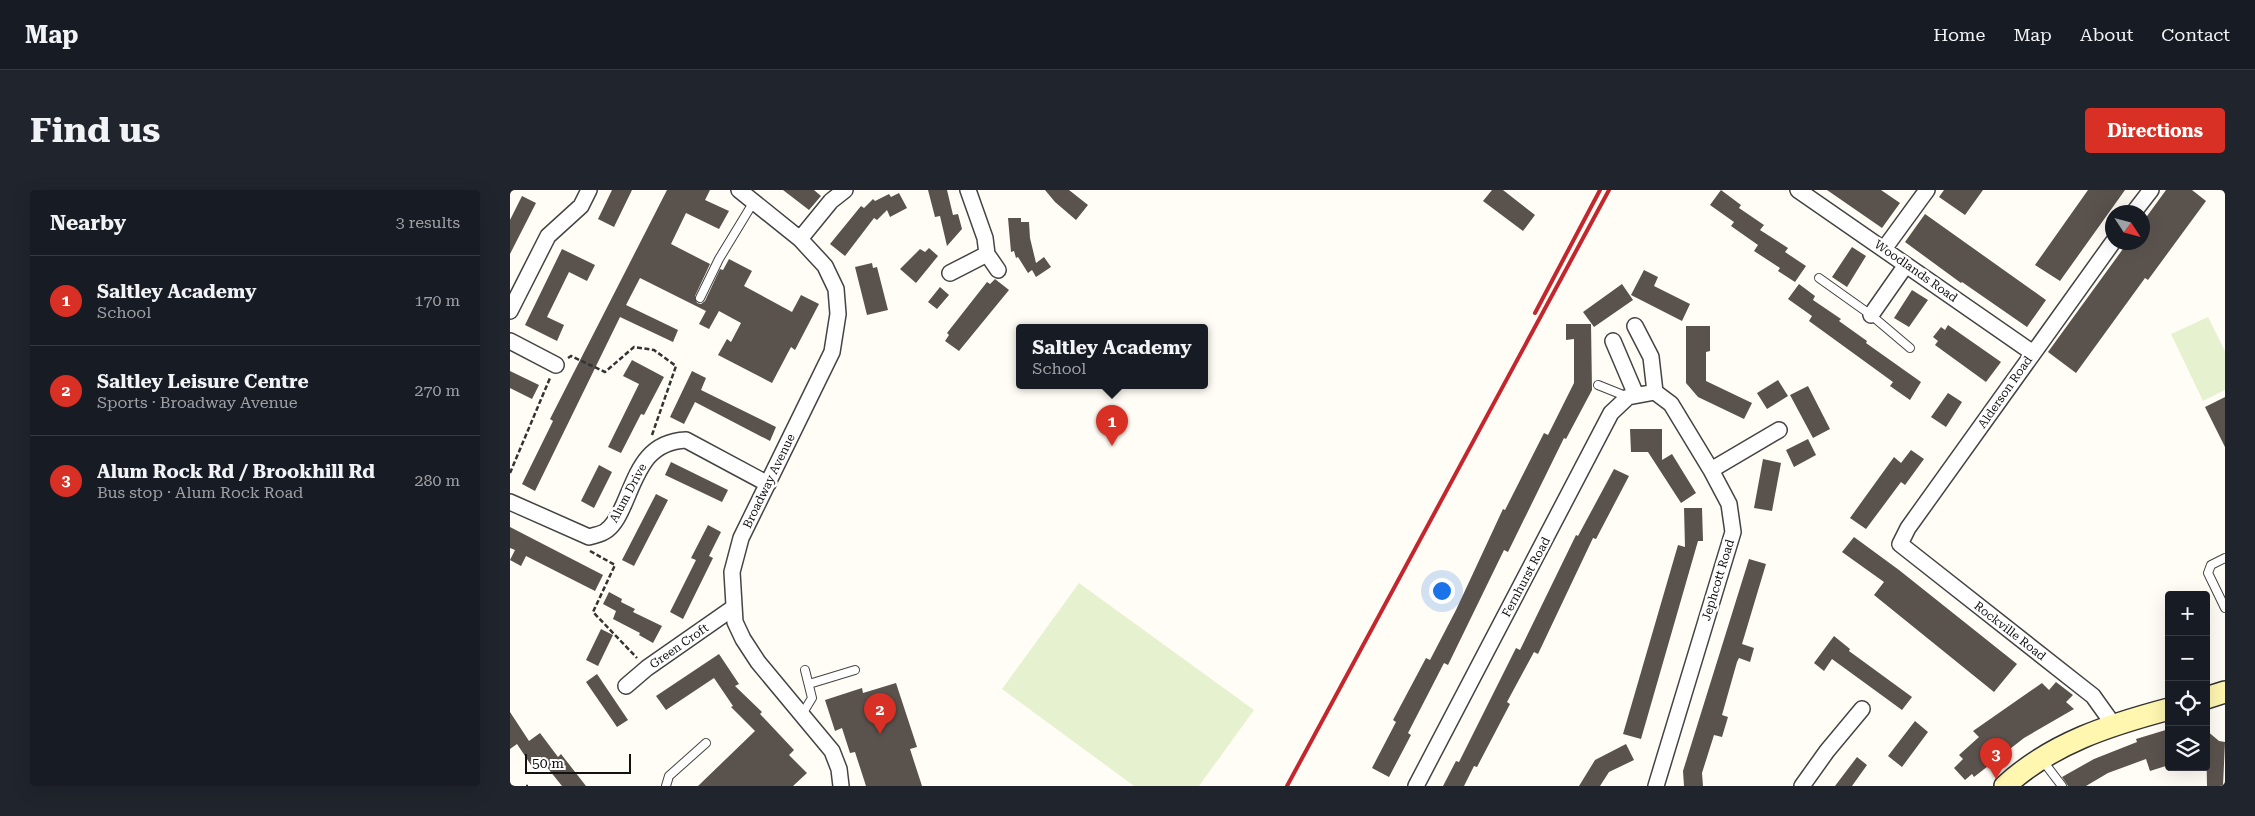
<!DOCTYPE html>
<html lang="en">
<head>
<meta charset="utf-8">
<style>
  :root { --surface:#171b24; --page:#20242c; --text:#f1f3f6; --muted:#9ea1a6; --line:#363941; --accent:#d93025 }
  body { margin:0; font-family:"Roboto Serif",serif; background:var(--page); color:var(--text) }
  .controls { position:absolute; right:15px; bottom:15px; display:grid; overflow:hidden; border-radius:5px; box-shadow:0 5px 20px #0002 }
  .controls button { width:45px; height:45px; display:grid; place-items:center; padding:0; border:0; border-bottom:1px solid var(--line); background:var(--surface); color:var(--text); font:25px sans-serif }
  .compass { position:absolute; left:1595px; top:15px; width:45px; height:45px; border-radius:50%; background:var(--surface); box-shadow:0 5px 20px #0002; rotate:126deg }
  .scale { position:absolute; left:15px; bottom:12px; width:106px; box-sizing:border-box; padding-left:5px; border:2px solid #111; border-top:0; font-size:14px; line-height:18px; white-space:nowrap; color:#111; -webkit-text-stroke:4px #fff; paint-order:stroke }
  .you { position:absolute; left:931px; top:400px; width:18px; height:18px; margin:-12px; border:4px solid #fff; border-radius:50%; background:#1a73e8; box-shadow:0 0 0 8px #1a73e833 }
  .badge { display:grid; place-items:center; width:32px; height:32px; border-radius:50%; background:var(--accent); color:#fff; font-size:16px; font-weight:700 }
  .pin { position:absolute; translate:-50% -41px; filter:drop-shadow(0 1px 2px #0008) }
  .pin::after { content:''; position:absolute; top:26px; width:18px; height:15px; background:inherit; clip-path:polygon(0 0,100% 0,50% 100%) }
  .popup { position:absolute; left:506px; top:134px; width:192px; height:65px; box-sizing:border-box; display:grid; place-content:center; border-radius:5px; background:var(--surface); filter:drop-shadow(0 1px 4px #0005); font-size:16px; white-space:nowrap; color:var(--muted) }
  .popup b { font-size:19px; color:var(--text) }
  .popup::after { content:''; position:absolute; left:50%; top:100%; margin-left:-10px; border:10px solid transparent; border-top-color:var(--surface) }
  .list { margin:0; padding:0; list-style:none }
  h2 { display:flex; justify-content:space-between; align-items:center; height:65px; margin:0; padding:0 20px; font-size:21px }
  h2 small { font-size:16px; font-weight:400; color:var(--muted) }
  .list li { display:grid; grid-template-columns:32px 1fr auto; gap:15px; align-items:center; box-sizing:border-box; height:90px; padding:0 20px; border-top:1px solid var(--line) }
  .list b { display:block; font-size:19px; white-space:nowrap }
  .list p { margin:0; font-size:16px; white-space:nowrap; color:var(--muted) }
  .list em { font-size:16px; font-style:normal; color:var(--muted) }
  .icon { flex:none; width:28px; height:28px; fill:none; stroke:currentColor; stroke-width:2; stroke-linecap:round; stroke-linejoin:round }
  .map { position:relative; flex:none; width:1715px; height:596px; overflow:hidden; border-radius:5px }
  header { display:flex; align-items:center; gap:30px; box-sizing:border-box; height:70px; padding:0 25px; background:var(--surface); border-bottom:1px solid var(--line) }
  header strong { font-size:24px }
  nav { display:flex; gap:28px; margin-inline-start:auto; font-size:18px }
  .intro { display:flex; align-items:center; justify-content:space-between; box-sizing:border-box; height:120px; padding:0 30px }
  h1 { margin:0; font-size:35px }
  .button { padding:12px 22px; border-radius:5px; background:var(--accent); color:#fff; font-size:18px; font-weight:700 }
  main { display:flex; gap:30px; padding:0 30px }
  aside { flex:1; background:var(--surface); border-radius:5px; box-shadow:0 5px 20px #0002 }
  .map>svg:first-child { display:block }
  .pitch { fill:#e6f2cf }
  .building { fill:#5a524d }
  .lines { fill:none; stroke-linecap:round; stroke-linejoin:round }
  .lane-casing { stroke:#444; stroke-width:10 }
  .street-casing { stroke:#444; stroke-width:18 }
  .secondary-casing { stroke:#333; stroke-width:24 }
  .path { stroke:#333; stroke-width:2.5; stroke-dasharray:5 2.5; stroke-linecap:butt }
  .lane { stroke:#fff; stroke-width:8 }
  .street { stroke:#fff; stroke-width:15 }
  .secondary { stroke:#fff6b0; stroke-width:21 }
  .rail { stroke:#c4262e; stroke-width:4 }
  .labels { text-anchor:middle; stroke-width:5; stroke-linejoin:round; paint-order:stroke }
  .street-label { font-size:12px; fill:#111; stroke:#fff }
</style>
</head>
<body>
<header>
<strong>Map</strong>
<nav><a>Home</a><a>Map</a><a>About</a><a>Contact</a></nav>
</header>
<div class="intro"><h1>Find us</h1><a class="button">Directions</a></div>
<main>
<aside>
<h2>Nearby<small>3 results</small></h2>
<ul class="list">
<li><span class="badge">1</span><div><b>Saltley Academy</b><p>School</p></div><em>170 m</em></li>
<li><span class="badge">2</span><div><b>Saltley Leisure Centre</b><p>Sports · Broadway Avenue</p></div><em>270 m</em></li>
<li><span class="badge">3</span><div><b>Alum Rock Rd / Brookhill Rd</b><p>Bus stop · Alum Rock Road</p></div><em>280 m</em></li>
</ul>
</aside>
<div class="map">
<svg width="1715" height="596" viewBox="0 0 1715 596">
  <rect width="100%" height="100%" fill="#fffdf5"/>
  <path class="pitch" d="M1698,127L1715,161V200L1693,211L1661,144Z
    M569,393L744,520L689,596H624L492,499Z"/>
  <path class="building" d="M102,0H122L104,37L88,29Z
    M157,0H200L195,10L219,21L209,39L176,23L161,54L200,74L185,106L187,113L191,114L195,111L210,79L213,80L219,69L242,81L234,96L282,122L291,105L309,114L285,160L281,157L262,193L208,165L217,149L221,152L231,133L209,121L199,139L189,134L196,121L130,88L116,115L168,140L163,152L110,127L25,301L12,294L43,231L40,229Z
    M273,0H304L311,6L299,20Z
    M418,0H437L443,25L448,24L452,39L437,56L430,26L425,27Z
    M535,0H559L578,15L566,30L545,12Z
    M982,0H993L1025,25L1013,41L973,11Z
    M1211,0L1231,15L1229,18L1254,35L1250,40L1278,58L1275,62L1296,76L1285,92L1268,81L1270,78L1244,61L1248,55L1221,36L1224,32L1200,15Z
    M1317,0H1371L1390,13L1372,38Z
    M1434,0H1473L1455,25L1429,7Z
    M1578,0H1615L1550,91L1525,75Z
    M1656,0H1682L1696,11L1638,90L1635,88L1566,183L1538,162L1618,52H1632V33Z
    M389,3L397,18L380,27L377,20L367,30L364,28L335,66L320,54L351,16L354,18L363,9L365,11L379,4L381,7Z
    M12,6L26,13L0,64V30Z
    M1415,24L1536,110L1517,137L1452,92L1451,93L1395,52Z
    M498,28H511V32H519L520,48L526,73L534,67L541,77L526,87L522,80L518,83L508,67L506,68L504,61L501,62Z
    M1342,57L1356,66L1337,97L1322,87Z
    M419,58L428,66L406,93L390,79L410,59L415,62Z
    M52,59L85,75L77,91L59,82L37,127L54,135L47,151L15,135Z
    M362,73L363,78L367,77L378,120L357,125L345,77Z
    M1134,80L1148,87L1144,96L1180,114L1172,131L1121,105Z
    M485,89L499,100L449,161L435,151L439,145L437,143L477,92L480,94Z
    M1112,94L1123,110L1084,137L1073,122Z
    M1289,94L1305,106L1303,110L1331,129L1329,131L1357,151L1356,153L1411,192L1400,210L1380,196L1383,192L1299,131L1302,126L1278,109Z
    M430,97L439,105L427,119L418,112Z
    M1402,100L1418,110L1399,137L1384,128Z
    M1056,134H1081L1082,200L1056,249L1054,248L998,362L994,360L938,475L934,473L898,543L901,545L879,587L862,578L886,532L883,530L916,468L920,470L946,420L993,319L995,320L1034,243L1038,245L1064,193V149L1056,150Z
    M1438,135L1491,172L1476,192L1425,155L1428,151L1423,147L1431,137L1435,140Z
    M1176,136H1200V161L1196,162V191L1242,213L1234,229L1188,207L1176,193Z
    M122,170L154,187L134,225L131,224L111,263L98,257L129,194L113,186Z
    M0,181L29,195L22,209L0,198Z
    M182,181L196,188L191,200L266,237L260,251L185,212L174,234L160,227Z
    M1268,190L1278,206L1257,219L1247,203Z
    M1298,196L1320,239L1303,248L1280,205Z
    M1438,203L1452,212L1436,237L1421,227Z
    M1715,207V257L1695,217Z
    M1120,239H1152V270L1162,264L1186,303L1171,313L1138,262H1121Z
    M1298,249L1306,265L1284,277L1276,260Z
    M1401,260L1414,269L1395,295L1391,292L1356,339L1340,328L1384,267L1391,273Z
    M1253,269L1271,273L1262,321L1244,318Z
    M161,272L218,300L212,312L155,285Z
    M89,275L102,282L84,318L71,311Z
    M1104,279L1119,286L1086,349L1083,348L1028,464L1024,462L997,512L1000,514L967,577L964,576L954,596H933L946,571L949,572L1006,458L1010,460L1066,345L1068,346Z
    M146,304L158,310L124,376L112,370Z
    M1174,318H1192L1193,351H1188L1131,549L1113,544L1168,355L1175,357Z
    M198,335L211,342L199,366L203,368L173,429L160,422L186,370L181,368Z
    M0,337L93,385L85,401L16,366L11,376L0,370L5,360L0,358Z
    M1344,347L1389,380L1507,474L1484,502L1364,405L1374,392L1332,362Z
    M1239,369L1256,374L1232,454L1244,458L1240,472L1229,468L1227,472L1212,525L1218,527L1212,547L1204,545L1192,583L1193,596H1174L1173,581Z
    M99,402L112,409L111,412L125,419L123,422L152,436L143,453L129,445L130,443L103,429L106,421L93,414Z
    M91,439L103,445L88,476L76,470Z
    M1324,446L1340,459L1339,461L1402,507L1392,520L1322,469L1314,481L1304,473Z
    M209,464L229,494L225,496L252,522L250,524L284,560L279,565L297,583L283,596H188L245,541L221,517L223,516L204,488L156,520L146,506Z
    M87,484L118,530L107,537L76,492Z
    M1546,492L1563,505L1556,512L1564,519L1514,548L1464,587L1462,584L1455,590L1444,578L1453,569L1449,565L1469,547L1463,541L1532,493L1539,500Z
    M386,493L407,557L400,559L412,596H356L345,562L340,563L332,538L325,541L315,510L352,498L353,503Z
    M0,522L19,551L30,543L48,567L51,564L76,596H52L32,571L23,578L7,554L0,559Z
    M1405,531L1418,542L1392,577L1378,566Z
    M1659,539V575L1640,581L1636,569L1598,583L1576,596H1558L1552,587L1584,569L1627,552L1626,549Z
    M1696,540L1709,551L1715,552L1713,596H1697Z
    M1116,554L1124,570L1099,582L1090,596H1069L1085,570Z
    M1347,567L1357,575L1342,596H1325Z"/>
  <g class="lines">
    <defs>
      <path id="lane" d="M1309,88L1361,125L1400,158
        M190,108L209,69L243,13
        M1088,195L1118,207
        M1715,368L1701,375L1698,383L1715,418
        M299,494L345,480
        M291,526L302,508L295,480
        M1533,571L1552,596
        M156,596L159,586L196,553"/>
      <path id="street" d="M229,0L290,49L315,76L326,99L328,124L322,162L231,348L222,382L225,432L233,449L248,472L322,561L329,579L331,596
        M458,0L475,48L477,64L488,80
        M1288,0L1523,163
        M1624,22L1641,0
        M290,49L321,11L335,0
        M1603,52L1398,338L1390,354L1583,506L1603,534
        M1374,59L1417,0
        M440,83L477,64
        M0,121L38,46L71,16L79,0
        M1361,125L1396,75
        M1125,136L1141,167L1145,202
        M0,151L46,175
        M1103,151L1126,205
        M1145,202L1161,214L1201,280L1219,314L1223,342L1146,596
        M1201,280L1269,240
        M0,312L79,347C85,345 93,344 97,340C105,334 110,323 114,314C128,282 136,252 176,250L258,294
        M116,496L137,478L223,418
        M906,596L1101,223L1118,207L1145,202
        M1292,596L1317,561L1352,519"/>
      <path id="secondary" d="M1696,508L1715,502
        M1495,596C1542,553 1599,535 1659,519"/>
    </defs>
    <use href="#lane" class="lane-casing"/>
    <use href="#street" class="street-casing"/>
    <use href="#secondary" class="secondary-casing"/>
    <path class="path" d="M58,168L61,166L95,182L124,157L144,160L166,176L142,245
      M0,283L40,188
      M80,361L105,375L83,422L127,468
      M16,596H18"/>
    <use href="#lane" class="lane"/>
    <use href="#street" class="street"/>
    <use href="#secondary" class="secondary"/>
    <path class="rail" d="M1025,123L1090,0
      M777,596L1099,0"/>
  </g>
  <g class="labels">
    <g class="street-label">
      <text transform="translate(1406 81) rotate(35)" y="4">Woodlands Road</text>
      <text transform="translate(1495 202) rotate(-55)" y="4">Alderson Road</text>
      <text transform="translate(259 291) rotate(-64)" y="4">Broadway Avenue</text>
      <text transform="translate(118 303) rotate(-62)" y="4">Alum Drive</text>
      <text transform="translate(1016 387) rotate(-62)" y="4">Fernhurst Road</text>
      <text transform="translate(1208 390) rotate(-73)" y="4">Jephcott Road</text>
      <text transform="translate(1500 441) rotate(38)" y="4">Rockville Road</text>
      <text transform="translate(169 456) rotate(-35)" y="4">Green Croft</text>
    </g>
  </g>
</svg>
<div class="controls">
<button>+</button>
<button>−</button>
<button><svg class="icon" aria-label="locate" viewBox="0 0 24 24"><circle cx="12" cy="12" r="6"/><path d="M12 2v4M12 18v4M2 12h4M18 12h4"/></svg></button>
<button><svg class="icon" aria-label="layers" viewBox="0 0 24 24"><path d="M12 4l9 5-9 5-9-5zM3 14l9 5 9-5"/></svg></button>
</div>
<svg class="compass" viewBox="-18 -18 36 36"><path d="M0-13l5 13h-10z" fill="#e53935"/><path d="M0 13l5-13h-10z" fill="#9ea1a6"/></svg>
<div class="scale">50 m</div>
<div class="you"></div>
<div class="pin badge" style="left:602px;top:256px">1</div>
<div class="popup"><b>Saltley Academy</b>School</div>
<div class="pin badge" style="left:370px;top:544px">2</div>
<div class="pin badge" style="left:1486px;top:589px">3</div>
</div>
</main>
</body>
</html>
